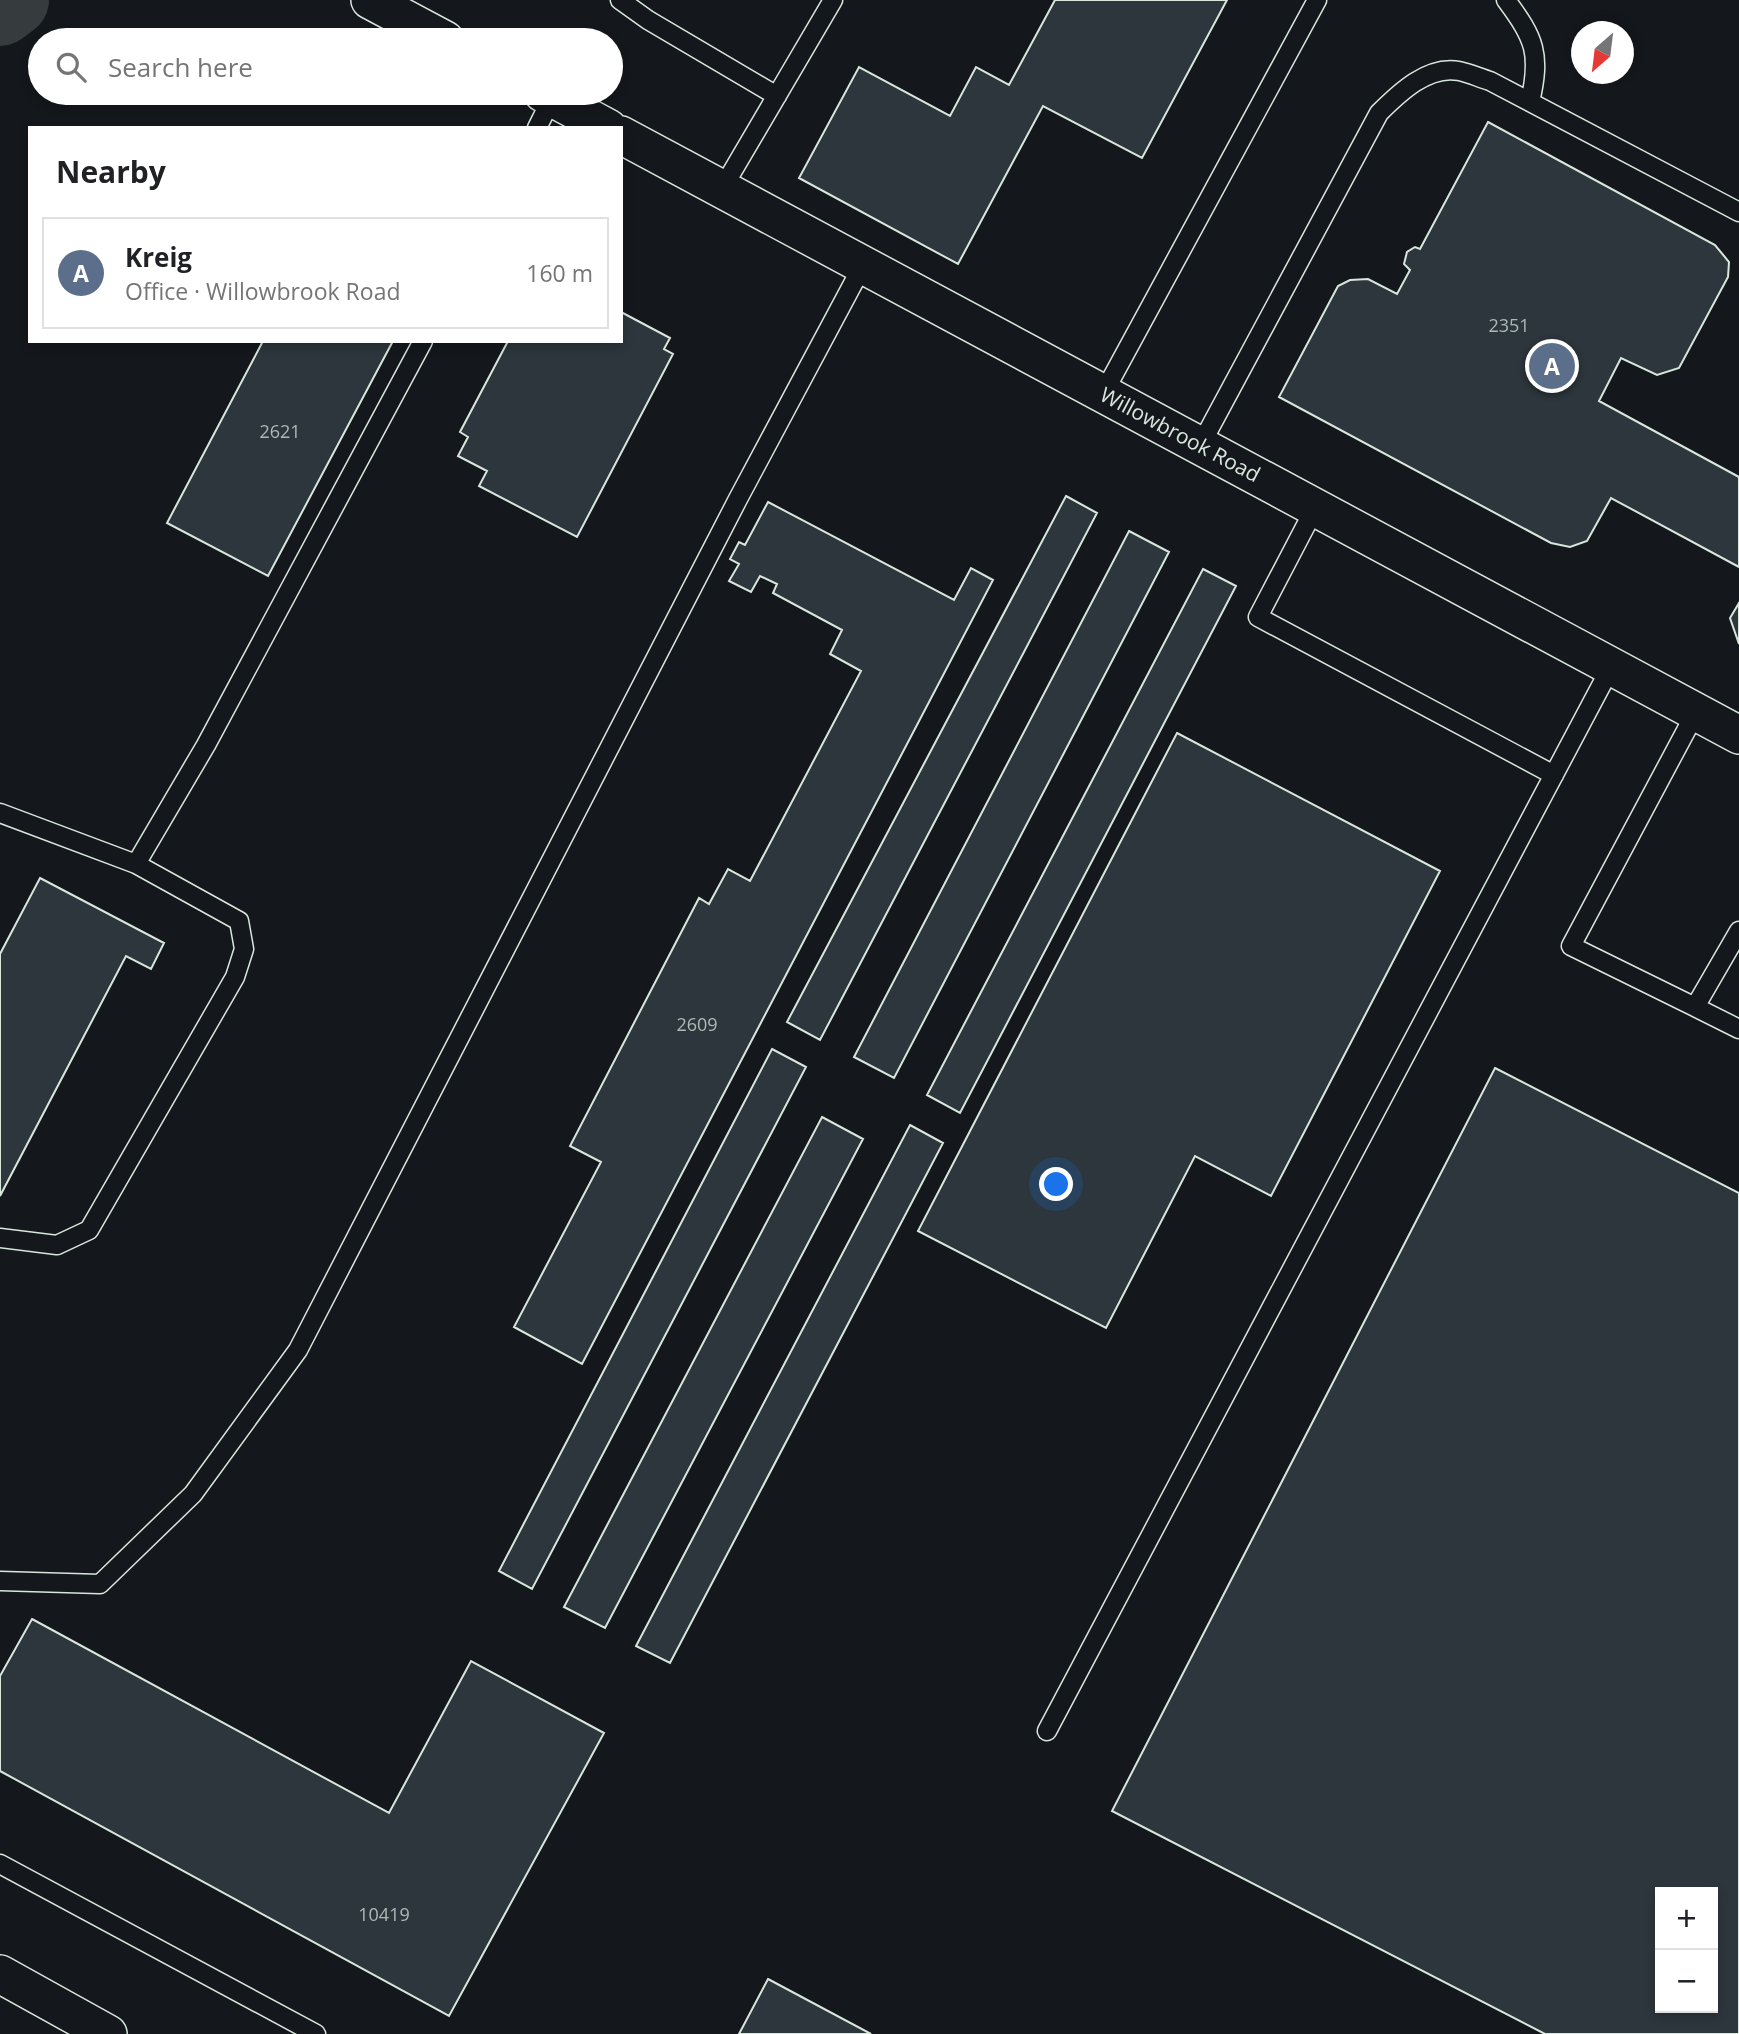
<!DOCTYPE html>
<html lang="en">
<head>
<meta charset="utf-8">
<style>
  :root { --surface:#fff; --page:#f2f2f2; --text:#202124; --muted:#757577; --line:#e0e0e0; --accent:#846436 }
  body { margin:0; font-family:"Open Sans",sans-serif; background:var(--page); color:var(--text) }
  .controls { position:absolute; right:21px; bottom:21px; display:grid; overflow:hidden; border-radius:0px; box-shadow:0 4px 10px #0003 }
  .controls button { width:63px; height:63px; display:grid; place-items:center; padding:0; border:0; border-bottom:2px solid var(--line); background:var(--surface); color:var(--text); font:35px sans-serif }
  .compass { position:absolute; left:1571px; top:21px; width:63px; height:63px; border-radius:50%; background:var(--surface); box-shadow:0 4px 10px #0003; rotate:208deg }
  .you { position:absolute; left:1057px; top:1185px; width:24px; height:24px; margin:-18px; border:5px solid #fff; border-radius:50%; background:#1a73e8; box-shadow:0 0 0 10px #1a73e833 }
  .badge { display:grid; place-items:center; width:46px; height:46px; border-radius:50%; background:var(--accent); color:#fff; font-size:23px; font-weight:700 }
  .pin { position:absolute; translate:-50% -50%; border:4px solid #fff; box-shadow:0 2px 7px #0006 }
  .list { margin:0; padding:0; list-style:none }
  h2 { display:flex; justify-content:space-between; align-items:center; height:91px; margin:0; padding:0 28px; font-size:30px }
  h2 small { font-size:23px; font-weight:400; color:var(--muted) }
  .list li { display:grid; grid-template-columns:46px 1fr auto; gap:21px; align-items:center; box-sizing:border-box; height:112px; margin:0 14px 14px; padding:0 14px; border:2px solid var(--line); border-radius:0px }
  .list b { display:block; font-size:26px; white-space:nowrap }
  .list p { margin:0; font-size:23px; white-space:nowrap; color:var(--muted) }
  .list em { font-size:23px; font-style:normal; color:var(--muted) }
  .icon { flex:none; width:38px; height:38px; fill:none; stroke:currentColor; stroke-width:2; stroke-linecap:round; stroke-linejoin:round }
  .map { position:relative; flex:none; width:1739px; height:2034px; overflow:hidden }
  .search { position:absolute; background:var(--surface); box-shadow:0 4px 10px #0003; left:28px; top:28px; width:595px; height:77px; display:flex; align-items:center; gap:18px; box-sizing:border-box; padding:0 24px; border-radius:38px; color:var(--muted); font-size:26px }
  .panel { position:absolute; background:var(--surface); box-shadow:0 4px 10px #0003; left:28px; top:126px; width:595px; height:217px; border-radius:0px }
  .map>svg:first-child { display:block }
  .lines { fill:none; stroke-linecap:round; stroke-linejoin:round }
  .river { stroke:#363b3e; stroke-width:74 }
  .building { fill:#2c363c; stroke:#d8e6dc; stroke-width:2; fill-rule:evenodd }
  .service-casing { stroke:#d8e6dc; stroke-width:21 }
  .minor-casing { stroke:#d8e6dc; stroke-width:40 }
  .service { stroke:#14181c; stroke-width:18 }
  .minor { stroke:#14181c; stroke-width:37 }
  .labels { text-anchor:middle; stroke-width:5; stroke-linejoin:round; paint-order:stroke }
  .number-label { font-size:18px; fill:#adbab4 }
  .street-label { font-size:21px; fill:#d8e6dc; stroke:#14181c }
</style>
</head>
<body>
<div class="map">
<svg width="1739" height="2034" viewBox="0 0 1739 2034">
  <rect width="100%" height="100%" fill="#14181c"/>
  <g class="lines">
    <path class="river" d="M0,9L12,0"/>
  </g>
  <path class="building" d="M1055,0H1227L1142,158L1043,106L958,264L799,178L859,67L950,116L976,67L1009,85Z
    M1488,122L1715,245L1729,262L1728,277L1679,368L1657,375L1621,358L1599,401L1739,477V567L1611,498L1587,541L1570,547L1551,543L1279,397L1338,286L1350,280L1368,279L1397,294L1410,270L1404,264L1407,252L1415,247L1420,249Z
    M621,312L670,338L664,349L673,354L577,537L479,486L487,471L458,456L468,437L460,432L508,341H621Z
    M263,341H393L268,576L167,523Z
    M1066,496L1097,513L820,1040L787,1022Z
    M768,502L954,600L971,568L993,580L582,1364L514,1327L601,1162L570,1146L699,898L709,904L728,869L750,881L861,671L830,654L842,630L773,593L777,584L760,576L751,592L729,581L739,564L730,559L739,542L745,545Z
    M1129,531L1169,552L894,1078L854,1057Z
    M1203,569L1236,586L960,1113L927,1095Z
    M1739,603V644L1730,618Z
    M1177,733L1440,871L1271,1196L1195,1156L1106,1328L918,1231Z
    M40,878L164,943L151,969L126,956L0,1196V954Z
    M772,1049L806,1067L532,1589L499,1571Z
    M1495,1068L1739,1193V2034H1545L1112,1811ZM1660,1892H1713V2008H1660Z
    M822,1117L863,1139L605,1628L564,1607Z
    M910,1125L943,1143L670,1663L636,1646Z
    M32,1619L389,1813L471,1661L604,1733L449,2016L0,1771V1676Z
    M768,1979L871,2034H739Z"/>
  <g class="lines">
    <defs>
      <path id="service" d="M620,0L648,20L777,96
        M1506,0C1535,39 1541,54 1530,102
        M537,128L552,98
        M722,189L833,0
        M1103,394L1317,0
        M1200,446L1379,113C1399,93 1428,65 1459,71C1469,73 1480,78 1490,81L1739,212
        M1315,508L1258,617L1554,775
        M1696,712L1571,946L1695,1007L1739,931
        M0,813L136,864L239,921L244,949L235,977L89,1230L57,1245L0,1238
        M136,864L206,745L423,341
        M1695,1007L1739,1029
        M0,1581L100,1584L193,1494L298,1350L738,499L863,265
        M1047,1731L1611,667
        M0,1864L316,2034"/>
      <path id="minor" d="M370,0L445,40
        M543,93L608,128
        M621,135L1739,735
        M0,1974L108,2034"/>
    </defs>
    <use href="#service" class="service-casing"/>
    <use href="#minor" class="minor-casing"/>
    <use href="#service" class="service"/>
    <use href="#minor" class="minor"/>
  </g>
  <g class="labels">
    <g class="number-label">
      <text x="1509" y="332">2351</text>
      <text x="280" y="438">2621</text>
      <text x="697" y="1031">2609</text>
      <text x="384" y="1921">10419</text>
    </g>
    <g class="street-label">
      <text transform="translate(1180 435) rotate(28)" y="7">Willowbrook Road</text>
    </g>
  </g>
</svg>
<div class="controls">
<button>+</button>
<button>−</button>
</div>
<svg class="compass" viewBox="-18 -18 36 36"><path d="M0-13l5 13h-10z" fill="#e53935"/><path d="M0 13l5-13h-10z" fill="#757577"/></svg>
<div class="you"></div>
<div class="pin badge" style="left:1552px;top:366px;background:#5c6f8a">A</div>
<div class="search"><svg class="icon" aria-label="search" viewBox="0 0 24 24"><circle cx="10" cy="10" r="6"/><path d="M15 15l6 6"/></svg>Search here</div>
<section class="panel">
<h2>Nearby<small></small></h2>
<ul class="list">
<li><span class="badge" style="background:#5c6f8a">A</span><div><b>Kreig</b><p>Office · Willowbrook Road</p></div><em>160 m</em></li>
</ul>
</section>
</div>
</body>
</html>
